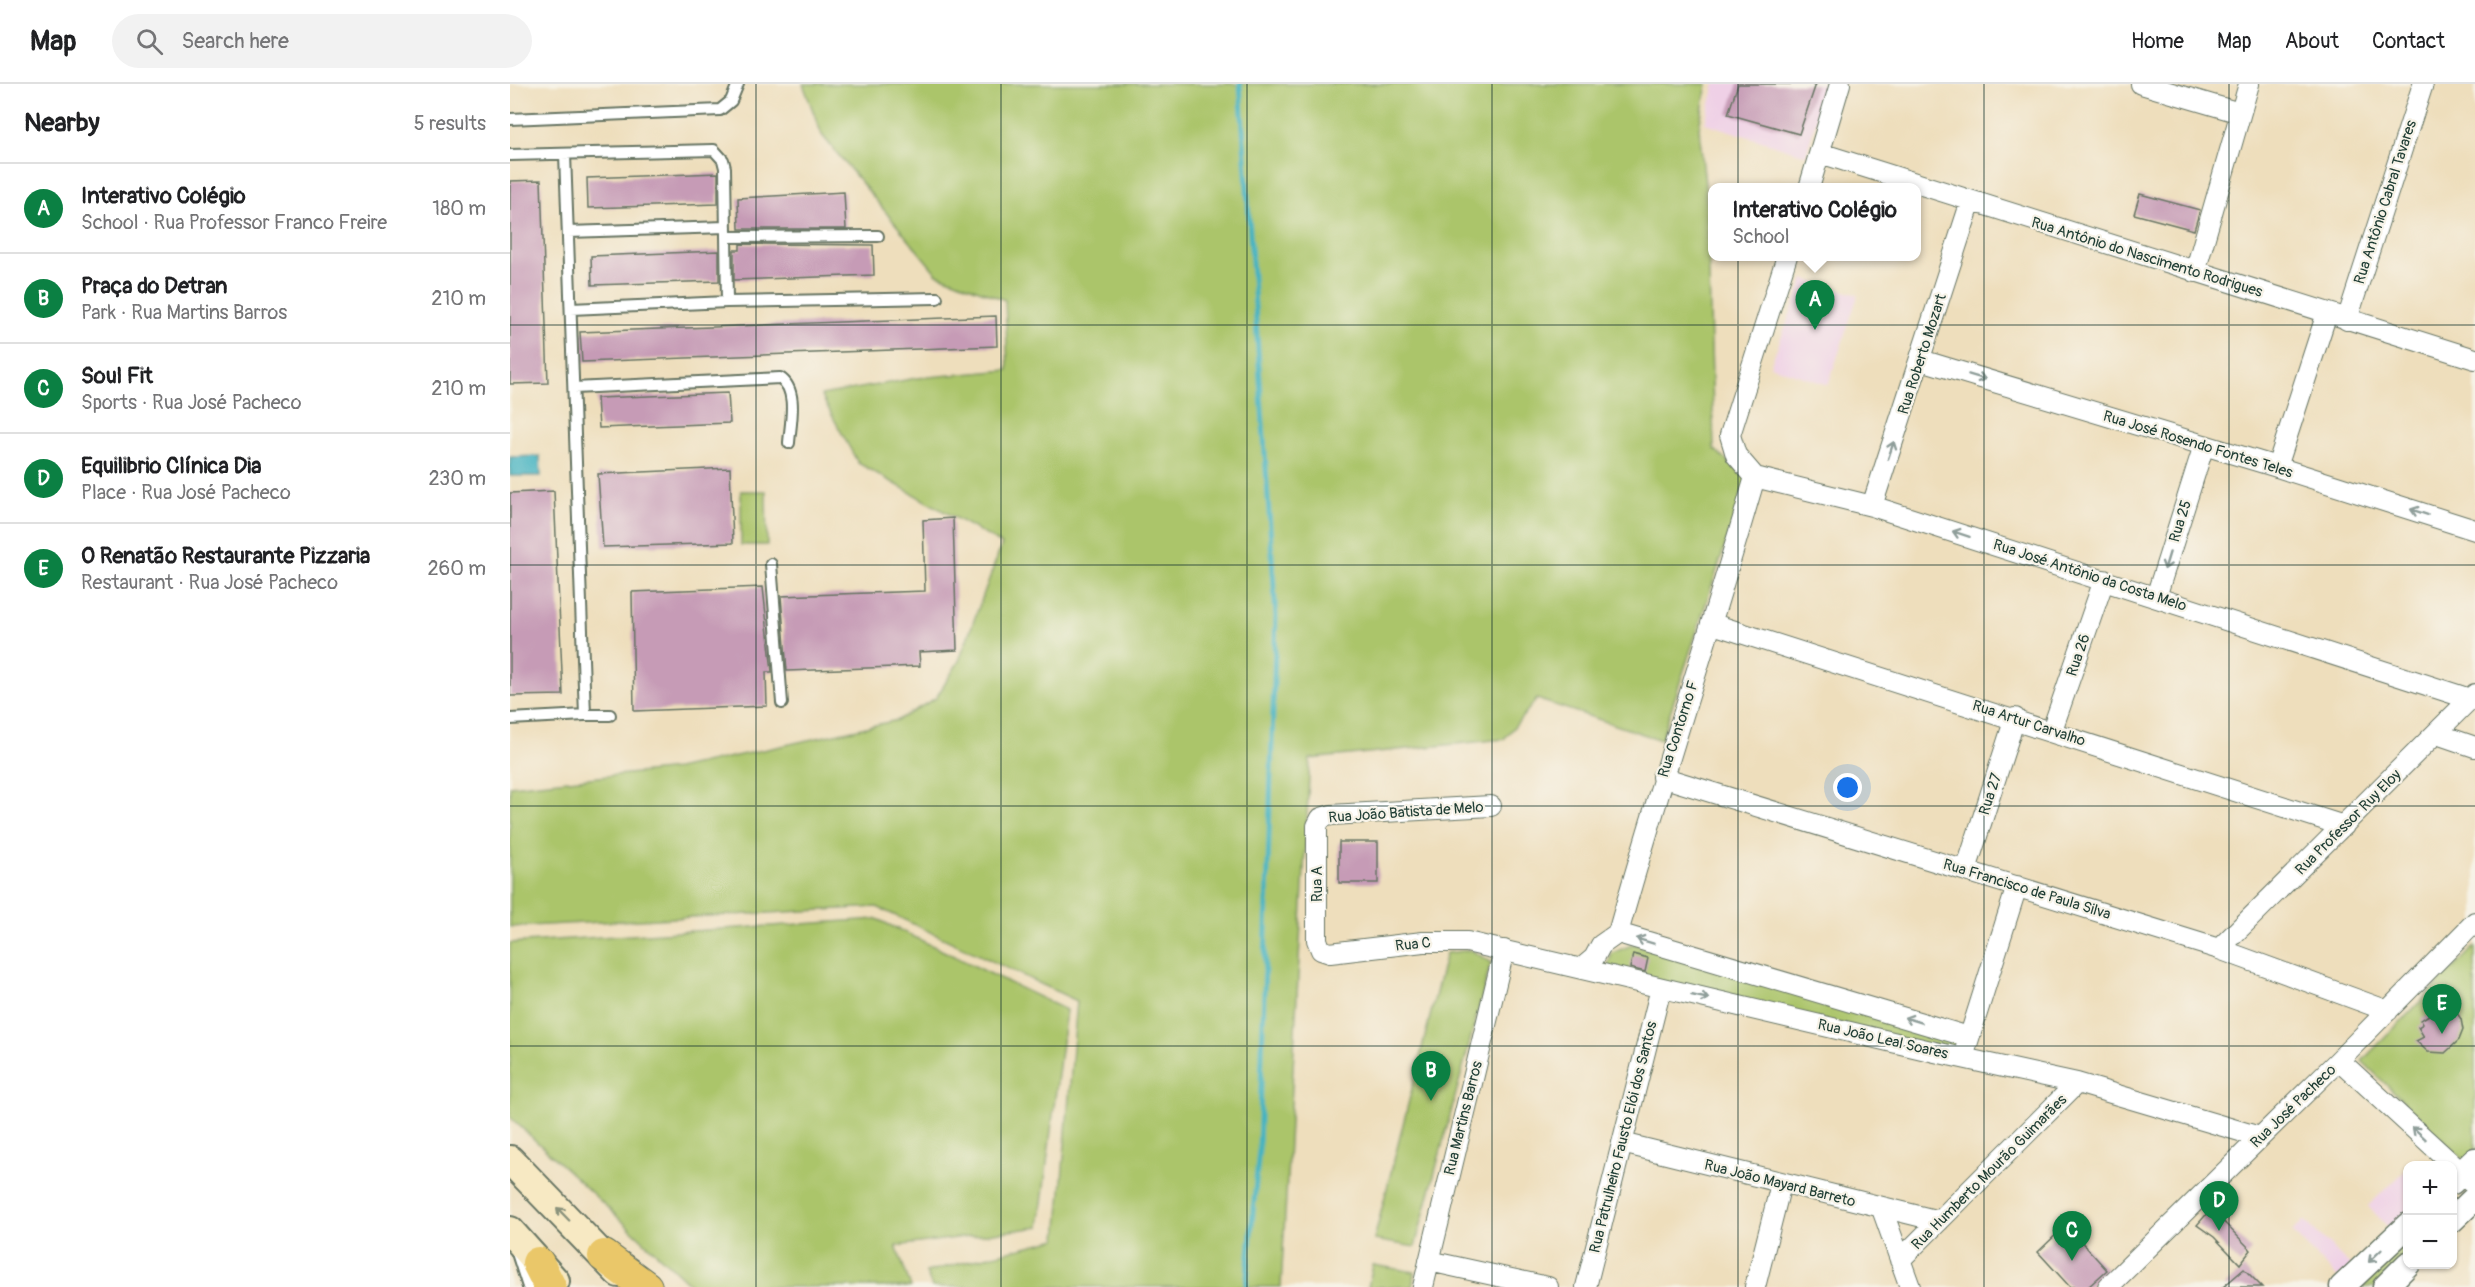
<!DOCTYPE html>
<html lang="en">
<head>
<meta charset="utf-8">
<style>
  :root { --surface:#fff; --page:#f2f2f2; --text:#202124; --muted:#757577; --line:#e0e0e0; --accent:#0b8043 }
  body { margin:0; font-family:Pangolin,sans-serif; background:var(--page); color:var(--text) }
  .controls { position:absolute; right:18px; bottom:18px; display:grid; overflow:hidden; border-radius:12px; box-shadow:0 2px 4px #0004 }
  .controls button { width:54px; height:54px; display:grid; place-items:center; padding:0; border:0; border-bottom:2px solid var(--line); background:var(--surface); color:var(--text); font:30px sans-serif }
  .you { position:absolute; left:1338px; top:704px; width:21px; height:21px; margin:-15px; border:4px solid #fff; border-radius:50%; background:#1a73e8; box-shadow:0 0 0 9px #1a73e833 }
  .badge { display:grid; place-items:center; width:39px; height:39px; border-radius:50%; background:var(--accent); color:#fff; font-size:20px; font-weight:700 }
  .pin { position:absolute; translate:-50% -50px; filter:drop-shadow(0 2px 3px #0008) }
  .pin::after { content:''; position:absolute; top:32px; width:21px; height:18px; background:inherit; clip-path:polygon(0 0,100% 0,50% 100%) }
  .popup { position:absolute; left:1198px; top:99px; width:213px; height:78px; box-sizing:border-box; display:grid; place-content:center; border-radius:12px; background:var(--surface); filter:drop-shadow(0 2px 4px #0005); font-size:20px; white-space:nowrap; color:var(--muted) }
  .popup b { font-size:22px; color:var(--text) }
  .popup::after { content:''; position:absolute; left:50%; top:100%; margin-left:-12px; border:12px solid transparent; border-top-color:var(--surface) }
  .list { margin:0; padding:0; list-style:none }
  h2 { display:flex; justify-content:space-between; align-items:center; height:78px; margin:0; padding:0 24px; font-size:26px }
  h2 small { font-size:20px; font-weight:400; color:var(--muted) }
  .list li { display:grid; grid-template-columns:39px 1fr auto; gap:18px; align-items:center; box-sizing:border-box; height:90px; padding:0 24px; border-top:2px solid var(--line) }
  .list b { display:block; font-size:22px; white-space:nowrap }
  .list p { margin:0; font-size:20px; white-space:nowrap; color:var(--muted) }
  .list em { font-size:20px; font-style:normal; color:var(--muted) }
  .icon { flex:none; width:33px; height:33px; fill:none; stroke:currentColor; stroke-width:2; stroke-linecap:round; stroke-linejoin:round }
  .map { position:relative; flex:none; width:1965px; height:1203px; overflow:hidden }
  header { display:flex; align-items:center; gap:36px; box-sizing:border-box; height:84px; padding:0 30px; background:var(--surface); border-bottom:2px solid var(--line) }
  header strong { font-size:28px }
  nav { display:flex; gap:33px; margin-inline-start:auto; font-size:21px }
  .search { width:420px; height:54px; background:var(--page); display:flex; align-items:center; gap:15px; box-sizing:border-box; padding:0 21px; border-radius:33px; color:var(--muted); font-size:22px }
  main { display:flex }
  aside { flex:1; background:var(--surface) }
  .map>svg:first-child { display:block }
  .built { fill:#efd0e6 }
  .green { fill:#abc56b; stroke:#658150; stroke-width:1.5 }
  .water { fill:#45b3c1; stroke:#32787a; stroke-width:1.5 }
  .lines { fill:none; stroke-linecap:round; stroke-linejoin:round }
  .stream { stroke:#45b3c1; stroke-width:5 }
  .building { fill:#c69bb6 }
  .service-casing { stroke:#677564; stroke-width:14 }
  .minor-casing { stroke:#677564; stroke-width:22 }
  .tertiary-casing { stroke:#677564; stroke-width:27 }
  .secondary-casing { stroke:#677564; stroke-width:32 }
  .primary-casing { stroke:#677564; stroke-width:34 }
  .service { stroke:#fff; stroke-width:10 }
  .minor { stroke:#fff; stroke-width:20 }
  .tertiary { stroke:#fff; stroke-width:24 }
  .secondary { stroke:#f7e9c3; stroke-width:28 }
  .primary { stroke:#eac769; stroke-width:32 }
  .oneway { stroke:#8f9e9a }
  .oneway2 { stroke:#8b937c }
  .grid { fill:none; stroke:#1f3d34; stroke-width:1.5; stroke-opacity:0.55 }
  .labels { text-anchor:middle; stroke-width:4.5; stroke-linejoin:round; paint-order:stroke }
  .street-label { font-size:15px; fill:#1f3d34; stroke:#f7f3e8 }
</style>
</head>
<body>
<header>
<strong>Map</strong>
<div class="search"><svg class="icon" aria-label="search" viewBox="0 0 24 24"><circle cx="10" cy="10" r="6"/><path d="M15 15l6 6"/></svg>Search here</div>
<nav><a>Home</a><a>Map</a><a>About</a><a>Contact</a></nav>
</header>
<main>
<aside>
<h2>Nearby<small>5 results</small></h2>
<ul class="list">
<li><span class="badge">A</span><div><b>Interativo Colégio</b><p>School · Rua Professor Franco Freire</p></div><em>180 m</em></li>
<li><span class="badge">B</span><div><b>Praça do Detran</b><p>Park · Rua Martins Barros</p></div><em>210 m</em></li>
<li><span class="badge">C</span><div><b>Soul Fit</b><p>Sports · Rua José Pacheco</p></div><em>210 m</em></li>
<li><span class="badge">D</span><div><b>Equilibrio Clínica Dia</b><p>Place · Rua José Pacheco</p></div><em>230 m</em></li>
<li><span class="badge">E</span><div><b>O Renatão Restaurante Pizzaria</b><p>Restaurant · Rua José Pacheco</p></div><em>260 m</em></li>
</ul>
</aside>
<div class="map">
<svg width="1965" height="1203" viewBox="0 0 1965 1203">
  <rect width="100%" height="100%" fill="#f7f3e8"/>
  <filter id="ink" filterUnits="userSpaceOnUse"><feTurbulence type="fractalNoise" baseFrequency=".0167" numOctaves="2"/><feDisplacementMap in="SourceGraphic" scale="12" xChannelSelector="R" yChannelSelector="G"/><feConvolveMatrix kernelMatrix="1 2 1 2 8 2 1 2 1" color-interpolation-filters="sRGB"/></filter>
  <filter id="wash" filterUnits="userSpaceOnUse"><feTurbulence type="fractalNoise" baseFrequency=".008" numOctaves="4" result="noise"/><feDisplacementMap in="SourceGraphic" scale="24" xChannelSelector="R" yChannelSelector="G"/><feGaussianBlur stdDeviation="1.35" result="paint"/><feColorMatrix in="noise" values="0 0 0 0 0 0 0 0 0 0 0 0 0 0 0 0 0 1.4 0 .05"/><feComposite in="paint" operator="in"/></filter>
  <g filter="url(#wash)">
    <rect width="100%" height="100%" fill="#eedebc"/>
    <path class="built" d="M1205,0H1316L1296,71L1195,39Z
      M1294,195L1348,211L1318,301L1260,282Z
      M1897,1085V1128L1880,1145L1858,1122Z
      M1794,1136L1841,1182L1829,1195L1782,1148Z"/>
    <path class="green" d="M293,0H1197L1189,44L1197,119L1204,365L1237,395L1151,656L1027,615L994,655L800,675L771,1203H422L416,1188L547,1155L567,917L367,823L0,843V702L167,685L388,636L426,614L449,577L492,460L348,379L311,311L407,294L498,286L495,216L427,190L312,51Z
      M231,407H256L257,461H231Z
      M367,835L556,926L529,1143L386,1162L401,1203H183L0,1033V859Z
      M1124,860L1446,956L1444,968L1097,885L1102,869Z
      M1965,862V1065L1954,1076L1852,977Z
      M961,866L981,878L905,1163L864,1156L936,869Z
      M1897,1144V1177L1871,1203H1838Z
      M863,1181L905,1188L902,1203H858Z"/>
    <path class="water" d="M30,372L31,392H0V373Z"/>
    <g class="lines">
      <path class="stream" d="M730,0L766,532L749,1065L736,1203"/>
    </g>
    <g id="blocks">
      <path class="building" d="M1228,0H1306L1289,50L1218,30Z
        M208,89V120L78,124L77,94Z
        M31,96L38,299L0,300V97Z
        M334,108L336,145H229L228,114Z
        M1630,110L1690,126L1684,146L1624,130Z
        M230,160L363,161L364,191L224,196V166H230Z
        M209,167V197L82,201L81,172Z
        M486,232L487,262L72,278L70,248Z
        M218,309L220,339L89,344L87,314Z
        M220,384L223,459L93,463L88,390Z
        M44,407L53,611L0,612V409Z
        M443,434L447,566L409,568L410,582L277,587L271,512L415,507L413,436Z
        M253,503L262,588H256L257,622L124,627L122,508Z
        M829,758H868V799H829Z
        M1123,870L1138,874L1135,888L1120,884Z
        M1943,923L1951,935L1953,946L1949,956L1935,969L1918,968L1906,957L1914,953L1908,943L1913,940L1911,936L1928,925L1932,929Z
        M1701,1125L1741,1166L1730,1180L1704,1153L1687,1141Z
        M1556,1141L1597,1186L1578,1203H1560L1528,1168Z
        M1734,1185L1752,1203H1713Z"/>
    </g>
  </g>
  <g filter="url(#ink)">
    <use href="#blocks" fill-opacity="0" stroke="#677564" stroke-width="1.5"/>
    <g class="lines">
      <defs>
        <path id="service" d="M0,35L210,26L221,17L228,0
          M0,71L204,66L213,76L215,84L217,218
          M58,148L216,143
          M216,153L368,152
          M61,225L217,218L427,214
          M64,304L270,294C289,306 280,341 279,359
          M261,480L272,619
          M75,631H100
          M0,635L75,631L55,70
          M7,1169L18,1203"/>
        <path id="minor" d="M1631,0L1730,29
          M1310,69L1965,275
          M1299,104L1330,0
          M1277,172L1220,351L1226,371L1245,393L1362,422L1960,615
          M1685,188L1739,0
          M1837,236L1913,0
          M1411,276L1767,383L1965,446
          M1767,383L1817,229
          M1362,422L1461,117
          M1646,513L1694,361
          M1203,540L1834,742
          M1542,646L1594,496
          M1927,650L1965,663
          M1152,693L1709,865L1878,927
          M981,722L821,731L811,734L807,742V856L811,866L820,869L913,858H957L1425,968L1567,999L1750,1053
          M1456,786L1505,634
          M1108,849L1459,953
          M1709,865L1965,610
          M1072,884L1084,874L1091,861L1108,849C1151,696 1201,546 1245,393
          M1456,964L1507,802
          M1829,976L1965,1101
          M1112,1059L1429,1137
          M1372,1125L1400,1203
          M1390,1176L1567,999
          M919,1177L1038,1203
          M913,1203L994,866
          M1076,1203L1151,904
          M1245,1203L1271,1100
          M1598,1203L1829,976L1965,838"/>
        <path id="tertiary" d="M1942,1098L1965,1076
          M1942,1136L1965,1114
          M1832,1203L1898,1141
          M1875,1203L1898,1180"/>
        <path id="secondary" d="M0,1076L109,1189
          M0,1147L45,1197"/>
        <path id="primary" d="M94,1172L136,1203
          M28,1179L40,1203"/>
      </defs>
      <use href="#service" class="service-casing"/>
      <use href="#minor" class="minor-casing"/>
      <use href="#tertiary" class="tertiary-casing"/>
      <use href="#secondary" class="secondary-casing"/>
      <use href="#primary" class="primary-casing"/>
      <use href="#service" class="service"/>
      <use href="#minor" class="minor"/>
      <use href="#tertiary" class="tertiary"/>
      <use href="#secondary" class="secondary"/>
      <use href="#primary" class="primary"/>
    </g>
    <defs><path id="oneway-shaft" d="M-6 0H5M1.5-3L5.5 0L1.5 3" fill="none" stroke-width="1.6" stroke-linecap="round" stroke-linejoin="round" transform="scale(1.5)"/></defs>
    <g class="oneway">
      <use href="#oneway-shaft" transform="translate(1467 293) rotate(17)"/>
      <use href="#oneway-shaft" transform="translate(1381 366) rotate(-71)"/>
      <use href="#oneway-shaft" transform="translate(1909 428) rotate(-162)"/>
      <use href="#oneway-shaft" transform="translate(1451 450) rotate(-162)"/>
      <use href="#oneway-shaft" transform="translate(1657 477) rotate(107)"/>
      <use href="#oneway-shaft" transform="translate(1135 857) rotate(-163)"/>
      <use href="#oneway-shaft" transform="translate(1190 913) rotate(13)"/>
      <use href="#oneway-shaft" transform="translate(1403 936) rotate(-163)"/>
      <use href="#oneway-shaft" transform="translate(1909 1049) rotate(-137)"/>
      <use href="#oneway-shaft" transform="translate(1865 1172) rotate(136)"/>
    </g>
    <use class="oneway2" href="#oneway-shaft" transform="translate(53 1130) rotate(-134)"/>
  </g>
  <path class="grid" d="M246,0V1203M491,0V1203M737,0V1203M982,0V1203M1228,0V1203M1474,0V1203M1719,0V1203M0,241H1965M0,481H1965M0,722H1965M0,962H1965"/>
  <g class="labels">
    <g class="street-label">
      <text transform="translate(1875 118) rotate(-72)" y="5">Rua Antônio Cabral Tavares</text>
      <text transform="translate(1637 173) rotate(17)" y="5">Rua Antônio do Nascimento Rodrigues</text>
      <text transform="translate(1412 270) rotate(-72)" y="5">Rua Roberto Mozart</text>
      <text transform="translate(1688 360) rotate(17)" y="5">Rua José Rosendo Fontes Teles</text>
      <text transform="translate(1670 437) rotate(-73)" y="5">Rua 25</text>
      <text transform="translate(1580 491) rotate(18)" y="5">Rua José Antônio da Costa Melo</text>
      <text transform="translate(1568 571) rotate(-71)" y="5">Rua 26</text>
      <text transform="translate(1519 639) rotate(18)" y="5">Rua Artur Carvalho</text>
      <text transform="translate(1168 645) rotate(-72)" y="5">Rua Contorno F</text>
      <text transform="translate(1480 710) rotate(-72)" y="5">Rua 27</text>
      <text transform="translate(896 728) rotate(-4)" y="5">Rua João Batista de Melo</text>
      <text transform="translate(1838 738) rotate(-45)" y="5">Rua Professor Ruy Eloy</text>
      <text transform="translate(807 800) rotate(-90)" y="5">Rua A</text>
      <text transform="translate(1517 805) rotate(17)" y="5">Rua Francisco de Paula Silva</text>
      <text transform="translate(903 860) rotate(-6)" y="5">Rua C</text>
      <text transform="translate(1373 955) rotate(13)" y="5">Rua João Leal Soares</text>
      <text transform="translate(1783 1022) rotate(-44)" y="5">Rua José Pacheco</text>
      <text transform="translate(953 1034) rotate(-76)" y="5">Rua Martins Barros</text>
      <text transform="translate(1113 1053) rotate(-76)" y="5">Rua Patrulheiro Fausto Elói dos Santos</text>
      <text transform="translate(1479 1088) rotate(-45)" y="5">Rua Humberto Mourão Guimarães</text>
      <text transform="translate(1270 1099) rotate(14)" y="5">Rua João Mayard Barreto</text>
    </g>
  </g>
</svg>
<div class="controls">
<button>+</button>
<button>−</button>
</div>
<div class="you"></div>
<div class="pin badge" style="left:1305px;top:246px">A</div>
<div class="popup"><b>Interativo Colégio</b>School</div>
<div class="pin badge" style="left:921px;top:1017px">B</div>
<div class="pin badge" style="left:1562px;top:1177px">C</div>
<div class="pin badge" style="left:1709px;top:1147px">D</div>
<div class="pin badge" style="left:1932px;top:950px">E</div>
</div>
</main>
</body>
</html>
